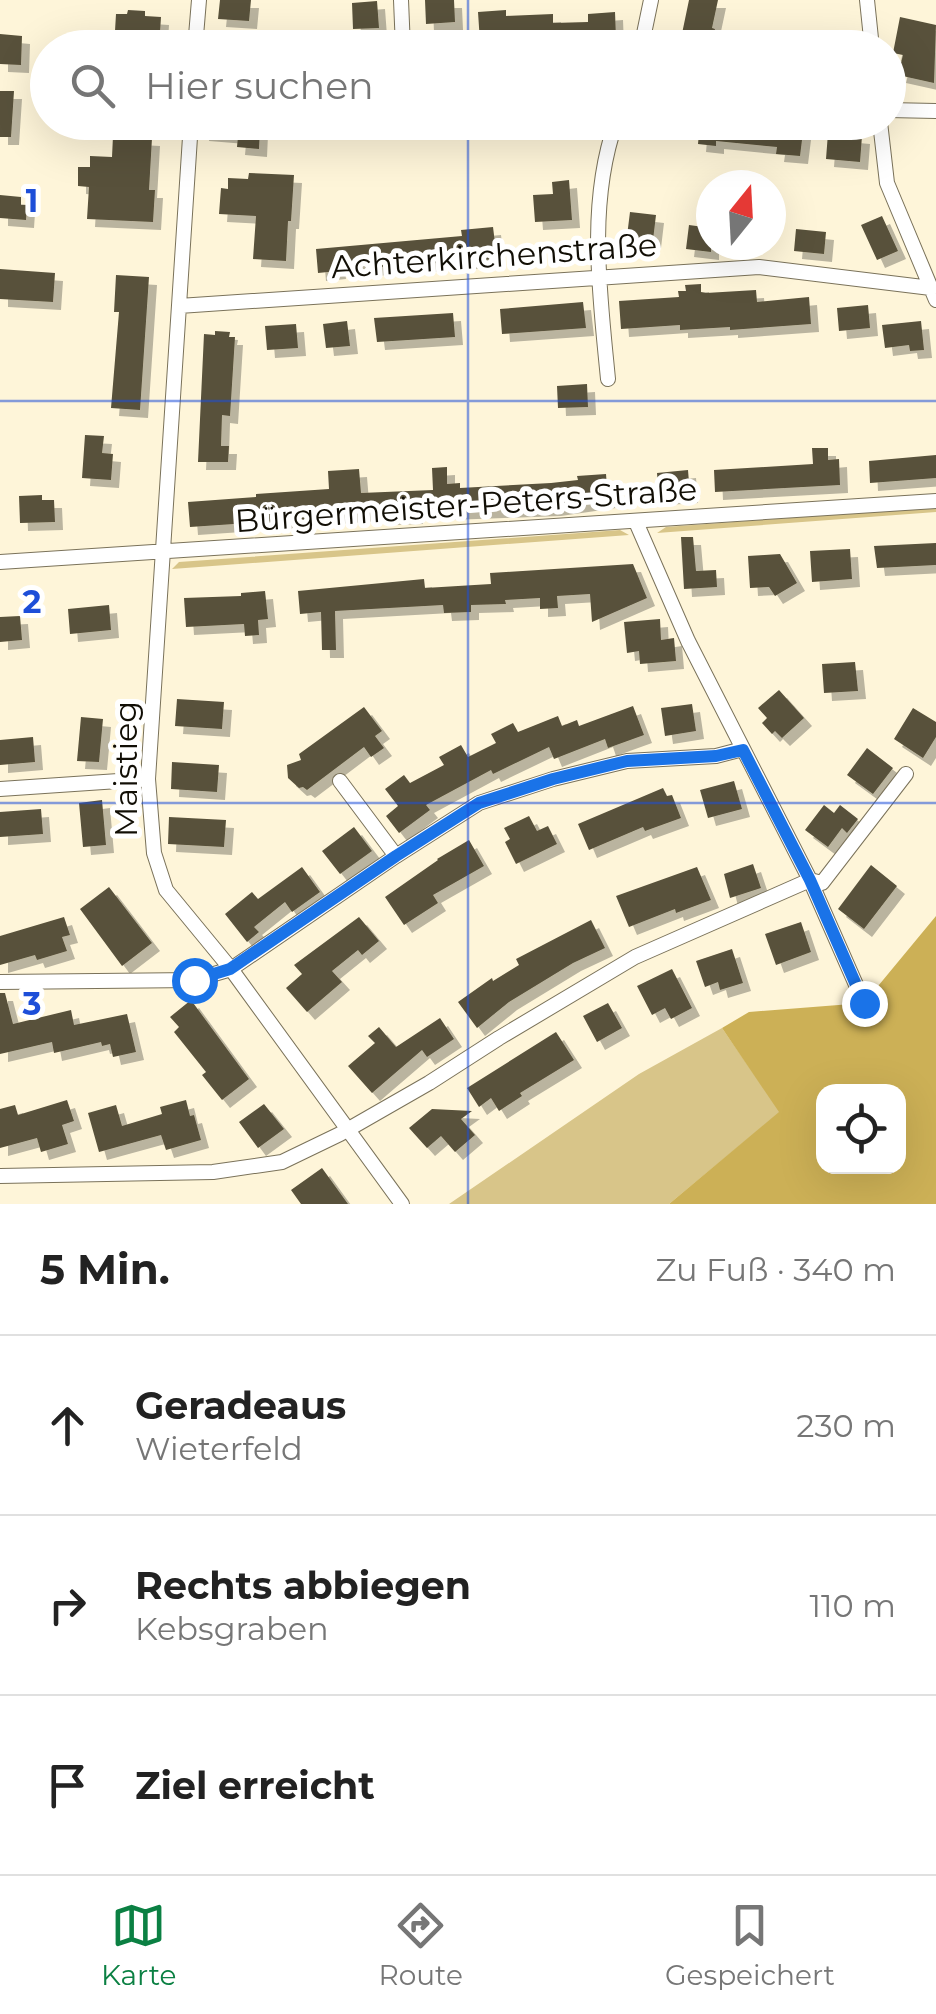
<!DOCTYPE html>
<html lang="de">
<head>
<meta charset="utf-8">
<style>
  :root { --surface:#fff; --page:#f6f6f6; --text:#222; --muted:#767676; --line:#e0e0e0; --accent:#0b8043 }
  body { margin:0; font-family:Montserrat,sans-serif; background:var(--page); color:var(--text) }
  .controls { position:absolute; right:30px; bottom:30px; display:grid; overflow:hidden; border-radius:20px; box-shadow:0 10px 40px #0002 }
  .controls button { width:90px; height:90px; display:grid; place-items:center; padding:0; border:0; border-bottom:2px solid var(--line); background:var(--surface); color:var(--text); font:50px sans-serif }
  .compass { position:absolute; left:696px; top:170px; width:90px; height:90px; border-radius:50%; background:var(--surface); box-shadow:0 10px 40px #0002; rotate:18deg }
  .stop { position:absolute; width:30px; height:30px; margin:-22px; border:8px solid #1a73e8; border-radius:50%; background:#fff }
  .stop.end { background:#1a73e8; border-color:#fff; box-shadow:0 2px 10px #0008 }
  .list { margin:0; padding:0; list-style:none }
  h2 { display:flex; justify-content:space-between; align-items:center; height:130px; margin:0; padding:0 40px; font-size:42px }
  h2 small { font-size:32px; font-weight:400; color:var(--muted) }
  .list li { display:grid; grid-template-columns:65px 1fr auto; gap:30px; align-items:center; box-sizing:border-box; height:180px; padding:0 40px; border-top:2px solid var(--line) }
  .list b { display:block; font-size:38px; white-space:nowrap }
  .list p { margin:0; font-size:32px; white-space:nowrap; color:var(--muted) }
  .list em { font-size:32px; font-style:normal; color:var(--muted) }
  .icon { flex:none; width:55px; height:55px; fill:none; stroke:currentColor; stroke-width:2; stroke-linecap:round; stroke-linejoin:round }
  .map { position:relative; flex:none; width:936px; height:1204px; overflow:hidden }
  .search { position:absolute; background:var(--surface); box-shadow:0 10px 40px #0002; left:30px; right:30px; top:30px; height:110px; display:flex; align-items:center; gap:25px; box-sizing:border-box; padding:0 35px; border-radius:55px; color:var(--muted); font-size:38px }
  .sheet { height:670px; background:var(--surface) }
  nav { display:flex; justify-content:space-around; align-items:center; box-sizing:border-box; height:140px; border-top:2px solid var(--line); background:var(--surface); font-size:28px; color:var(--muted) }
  nav a { display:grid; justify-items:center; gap:5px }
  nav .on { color:var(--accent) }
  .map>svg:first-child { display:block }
  .green { fill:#d8c589 }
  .forest { fill:#ccb056; fill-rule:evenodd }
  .building { fill:#58513a; filter:url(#shadow) }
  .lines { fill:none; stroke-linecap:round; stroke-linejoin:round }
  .minor-casing { stroke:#7a725a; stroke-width:16 }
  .minor { stroke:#fff; stroke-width:14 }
  .route { stroke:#1a73e8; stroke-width:12 }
  .grid { fill:none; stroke:#1d4ed8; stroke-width:2.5; stroke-opacity:0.55 }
  .labels { text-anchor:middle; stroke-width:10; stroke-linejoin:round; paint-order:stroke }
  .street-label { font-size:32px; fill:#110e05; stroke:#fff }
  .grid-label { font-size:32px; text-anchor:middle; font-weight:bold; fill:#1d4ed8; stroke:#fff; stroke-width:10; stroke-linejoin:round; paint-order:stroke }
</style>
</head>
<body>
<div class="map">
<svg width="936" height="1204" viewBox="0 0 936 1204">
  <defs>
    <filter id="shadow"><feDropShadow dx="8" dy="8" stdDeviation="0" flood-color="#0004"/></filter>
  </defs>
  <rect width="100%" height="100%" fill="#fef5d9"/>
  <path class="green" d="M936,507V512L657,533L666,527Z
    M620,530L629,535L172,569L179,562Z
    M722,1028L780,1112L669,1204H449L639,1074Z"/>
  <path class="forest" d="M936,916V1204H669L779,1112L722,1028L749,1012L864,1003ZM824,1092H898V1166H824Z"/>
  <path class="building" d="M220,0H251L249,21L218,19Z
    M425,0H454L455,22L426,24Z
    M689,0H718L712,28L715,29L711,48H679Z
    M377,1L379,28L353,29L352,3Z
    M128,10L145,11V16L161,17L159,48H114L116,14H127Z
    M506,10V16L553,14V23L588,22V14L615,12L616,38L480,42L478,12Z
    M900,17L936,25L934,83L898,75L903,55L893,53Z
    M0,34L22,36L21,65L0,64Z
    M0,91H14L11,137H0Z
    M202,122H246L245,126L260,127L259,149L237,147L238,136L201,133Z
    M700,122L804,124L800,156L776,154L777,147L716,141V146L698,144Z
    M828,133L862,136L860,162L826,159Z
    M113,136L152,138L149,190H155L153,222L87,219L89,187L78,186V167H90V156L112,157Z
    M249,173L294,175L291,221H288L286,261L253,259L256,216L219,214L221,188L228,189V178L248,179Z
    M569,180L572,220L535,222L533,195L553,194L552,182Z
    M0,195L21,197V205H27L26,220L0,218Z
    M630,212L656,215L653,240L627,236Z
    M882,216L898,251L877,260L861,225Z
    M689,225L711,228V252L686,249Z
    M493,227L497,259L367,268L366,261L337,263L338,271L318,273L316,249L462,236L461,230Z
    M796,229L826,232L824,254L794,251Z
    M0,269L55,273L53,302L0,299Z
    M116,275L149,277L140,410L111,408L119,312H114Z
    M701,284V292L706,293L756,290L757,302L809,297L811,324L730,330V327L680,330V325L621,329L619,301L679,297L678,291H686L685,285Z
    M583,302L586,328L502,334L500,309Z
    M868,305L870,328L839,331L837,308Z
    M453,313L455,337L377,342L374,318Z
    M347,321L350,346L326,348L323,324Z
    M921,321L924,350L910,351L909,345L885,348L882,325Z
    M296,324L298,348L267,350L265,326Z
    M215,331L230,332L229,337H235L230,416L222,415L221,446H229L228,462H198L204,334L215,335Z
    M587,384L588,407L558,408L557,386Z
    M85,435L104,436L102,453L113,454L111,480L82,478Z
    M812,448H828V460L839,459L840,485L715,492L714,470L813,464Z
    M936,455V478L870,483L869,461Z
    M447,467V484L460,483V488L551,483L578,480L577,476L606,474L608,500L553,508L415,513V516L385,517L384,512L307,518V523L294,524V520L190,527L188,502L256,497V494L329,489L328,471L359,469L361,493L433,490L432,468Z
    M688,470L690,495L659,497L657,473Z
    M42,495V500H54L55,522L20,523L19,496Z
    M681,537H693L696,571L716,570L717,587L684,589Z
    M936,543V565L877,568L874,546Z
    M850,549L852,579L812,582L810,551Z
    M780,554L797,583L775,596L769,587L750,588L748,556Z
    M633,564L647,598L592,622L590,594L557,596L558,608L540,609V598L505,600L506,604L471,605V612L444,613L443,605L335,611L336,650H322L321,612L300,614L298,591L424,579L425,588L491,584L490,573Z
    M265,591L268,619L258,620L259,635L245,636L244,624L186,627L184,598L241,596V593Z
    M109,605L111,630L70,634L68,609Z
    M20,616L22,640L0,642V617Z
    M660,619L661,640L674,638L676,661L640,664L639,651L627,653L624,622Z
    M855,662L858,691L824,693L822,664Z
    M779,690L804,718L782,738L775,731L772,734L762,723L767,718L758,708Z
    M177,699L224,702L222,729L175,726Z
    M692,704L696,731L665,736L661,708Z
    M633,706L644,735L608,748L605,739L554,759L549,747L493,774L491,770L426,805L430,810L399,833L386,816L398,806L385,789L404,775L410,783L444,765L439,757L461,745L468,757L496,743L491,734L513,723L518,732L558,716L562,726L577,720L579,726Z
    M364,707L382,731L375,736L384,748L371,757L364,747L307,790L303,787L299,788L288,778L287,765L301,760L299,754Z
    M913,708L936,722V737L923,758L894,739Z
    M81,717L103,719L99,762L77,761Z
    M33,737L35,762L0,765V740Z
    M867,748L893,768L873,794L847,775Z
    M172,762L219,765L217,792L171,789Z
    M734,781L742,809L708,818L700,790Z
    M663,788L667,796L672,795L681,818L645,831L643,827L589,850L578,824Z
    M102,800L106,845L83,847L79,803Z
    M824,805L834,813L840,805L858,819L847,833L842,828L828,847L805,830Z
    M41,809L43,834L0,837V812Z
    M529,816L537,831L548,826L557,844L516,864L505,842L510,839L504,828Z
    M169,817L226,820L224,847L168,844Z
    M354,827L372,851L340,874L322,851Z
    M469,840L484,866L433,895L438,903L404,925L385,897L438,860L437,859Z
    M753,864L761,888L730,898L724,874Z
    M871,865L897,886L864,929L838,909Z
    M302,867L320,892L292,912L285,902L254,927L259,932L247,942L225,914L252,892L258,899Z
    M697,867L711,900L676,913L675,909L629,927L616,896Z
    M109,887L152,943L122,966L80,909Z
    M64,917L70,935L62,937L67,951L37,960L35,955L0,965V936Z
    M359,917L379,941L362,955L358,950L332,971L342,982L307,1012L286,988L302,974L294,965Z
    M591,920L605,948L573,963L509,1002L477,1028L458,1002L492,978L493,981L519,965L516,959Z
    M801,922L811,952L776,965L765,934Z
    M732,949L743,983L720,990L718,982L705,987L696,961Z
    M672,969L692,1008L671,1019L665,1008L652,1015L637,986Z
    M0,993H5L13,1024L71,1010L74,1025L127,1014L136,1052L113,1057L110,1044L102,1046L101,1042L54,1053L52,1042L0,1054Z
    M191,1000L249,1079L222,1100L202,1075L206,1072L174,1032L179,1027L170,1017Z
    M608,1003L622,1028L597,1042L583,1016Z
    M440,1018L454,1039L427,1057L422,1050L372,1093L348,1066L375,1043L368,1036L379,1027L396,1047Z
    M556,1032L574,1060L520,1093L522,1096L499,1111L491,1098L479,1107L467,1088Z
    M67,1100L74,1121L62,1125L68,1144L41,1152L37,1138L0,1148V1109L15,1105L18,1115Z
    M186,1100L190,1116L194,1115L201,1140L166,1150L161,1135L99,1152L88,1113L116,1105L122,1126L162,1114L160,1107Z
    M264,1104L284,1129L258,1148L239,1122Z
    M432,1109L472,1111L461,1119L475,1135L455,1152L441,1136L427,1148L409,1128Z
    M322,1168L348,1204H301L291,1190Z"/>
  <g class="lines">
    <defs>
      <path id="minor" d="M401,0L403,48
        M867,0L872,48
        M195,48L199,0
        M641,48L651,0
        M888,110L936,111
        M191,122L148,779L154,853L166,890L231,969L402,1204
        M880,122L887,183L936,300
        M179,306L759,267L931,288
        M608,379C600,295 587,204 616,122
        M636,522L688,641L810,880L864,1003
        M0,562L936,501
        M340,781L396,856
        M0,789L148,779
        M0,982L194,980L231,969L396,856L479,803L553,779L627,761L716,756L743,749
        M0,1176L213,1172L282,1162L340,1134L429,1083L499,1038L635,957L810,880L822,883L906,774"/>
    </defs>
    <use href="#minor" class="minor-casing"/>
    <use href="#minor" class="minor"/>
  </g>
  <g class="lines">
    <path class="route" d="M194,980L230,969L396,856L479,803L553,779L627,761L716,756L743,750L810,880L864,1003"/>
  </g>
  <path class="grid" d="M468,0V48M468,122V1204M0,401H936M0,803H936"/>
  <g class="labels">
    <g class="street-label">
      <text transform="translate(494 256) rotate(-4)" y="11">Achterkirchenstraße</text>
      <text transform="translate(466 505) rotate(-4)" y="11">Bürgermeister-Peters-Straße</text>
      <text transform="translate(126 769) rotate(-90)" y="11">Maistieg</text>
    </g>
  </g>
  <g class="grid-label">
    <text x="32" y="212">1</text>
    <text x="32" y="613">2</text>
    <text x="32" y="1015">3</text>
  </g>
</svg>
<div class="controls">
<button><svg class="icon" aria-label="locate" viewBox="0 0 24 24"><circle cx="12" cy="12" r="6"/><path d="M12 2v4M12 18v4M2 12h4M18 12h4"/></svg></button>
</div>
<svg class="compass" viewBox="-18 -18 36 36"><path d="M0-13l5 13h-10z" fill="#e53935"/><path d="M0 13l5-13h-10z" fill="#767676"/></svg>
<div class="stop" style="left:194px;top:980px"></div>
<div class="stop end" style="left:864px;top:1003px"></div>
<div class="search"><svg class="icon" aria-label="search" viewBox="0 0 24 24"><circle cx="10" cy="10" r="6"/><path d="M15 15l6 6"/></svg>Hier suchen</div>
</div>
<section class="sheet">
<h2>5 Min.<small>Zu Fuß · 340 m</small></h2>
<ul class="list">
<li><svg class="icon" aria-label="ahead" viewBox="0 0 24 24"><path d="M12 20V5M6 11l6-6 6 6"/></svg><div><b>Geradeaus</b><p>Wieterfeld</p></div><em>230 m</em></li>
<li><svg class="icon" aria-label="right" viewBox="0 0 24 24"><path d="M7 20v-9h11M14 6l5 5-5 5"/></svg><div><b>Rechts abbiegen</b><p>Kebsgraben</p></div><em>110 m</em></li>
<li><svg class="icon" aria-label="arrive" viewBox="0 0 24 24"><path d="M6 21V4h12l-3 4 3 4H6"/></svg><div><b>Ziel erreicht</b></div></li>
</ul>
</section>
<nav>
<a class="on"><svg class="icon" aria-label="map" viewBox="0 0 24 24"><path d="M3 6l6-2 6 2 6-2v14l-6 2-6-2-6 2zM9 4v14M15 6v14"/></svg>Karte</a>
<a><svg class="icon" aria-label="directions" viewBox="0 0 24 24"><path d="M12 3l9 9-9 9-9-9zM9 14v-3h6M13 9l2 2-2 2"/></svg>Route</a>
<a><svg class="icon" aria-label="saved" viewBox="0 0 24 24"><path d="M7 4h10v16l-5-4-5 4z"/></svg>Gespeichert</a>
</nav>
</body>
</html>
